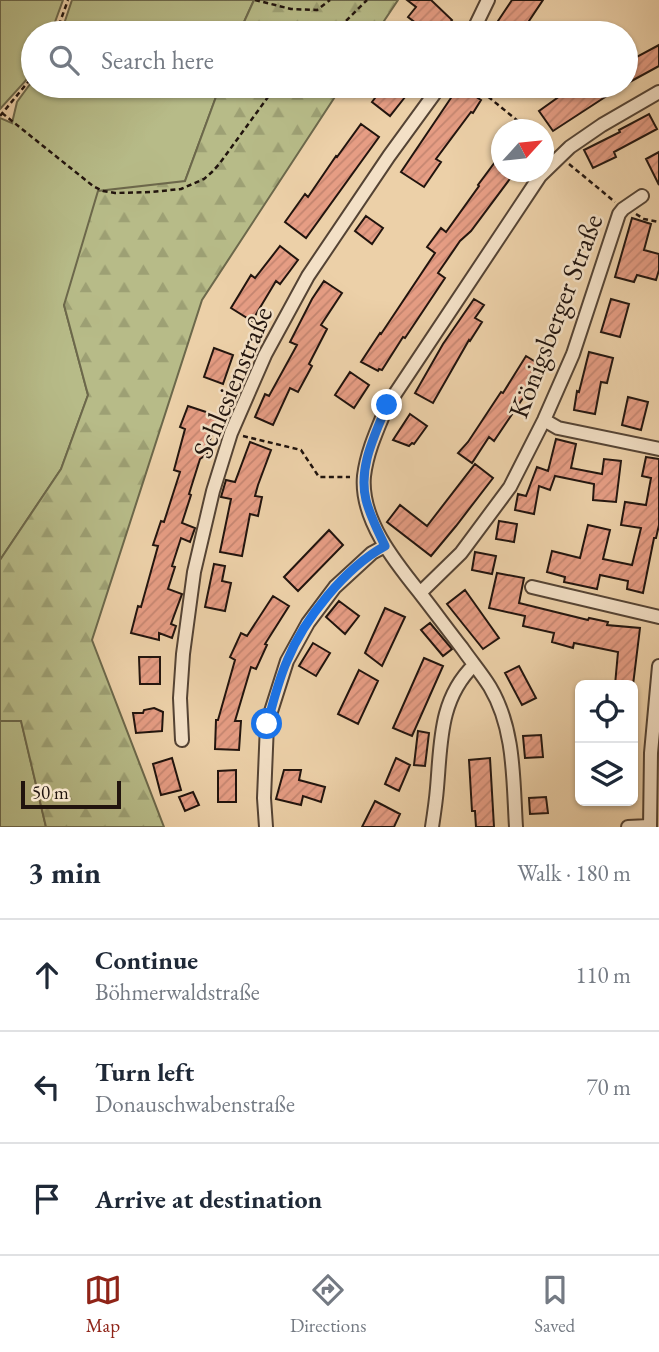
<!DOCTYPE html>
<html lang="en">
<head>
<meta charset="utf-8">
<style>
  :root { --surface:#fff; --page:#f6f6f7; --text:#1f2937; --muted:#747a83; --line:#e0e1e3; --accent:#8f2418 }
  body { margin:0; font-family:"EB Garamond",serif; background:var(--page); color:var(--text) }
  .controls { position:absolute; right:21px; bottom:21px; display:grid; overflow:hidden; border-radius:10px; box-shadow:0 2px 5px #0004 }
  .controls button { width:63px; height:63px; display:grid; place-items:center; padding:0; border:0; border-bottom:2px solid var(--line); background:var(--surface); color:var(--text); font:35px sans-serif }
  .compass { position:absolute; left:491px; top:119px; width:63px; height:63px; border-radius:50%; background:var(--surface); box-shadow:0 2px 5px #0004; rotate:63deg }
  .scale { position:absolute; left:21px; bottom:18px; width:100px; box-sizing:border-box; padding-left:7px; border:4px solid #21140e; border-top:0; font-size:19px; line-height:24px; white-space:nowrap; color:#21140e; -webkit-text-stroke:5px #f3e0c6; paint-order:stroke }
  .stop { position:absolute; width:21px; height:21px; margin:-16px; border:5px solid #1a73e8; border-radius:50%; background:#fff }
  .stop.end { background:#1a73e8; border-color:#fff; box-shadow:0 2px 7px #0008 }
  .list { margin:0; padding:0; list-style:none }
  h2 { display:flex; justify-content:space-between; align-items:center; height:91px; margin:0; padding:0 28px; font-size:30px }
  h2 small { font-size:23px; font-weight:400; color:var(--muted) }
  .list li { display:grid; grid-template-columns:46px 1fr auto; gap:21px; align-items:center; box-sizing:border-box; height:112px; padding:0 28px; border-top:2px solid var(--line) }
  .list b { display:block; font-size:26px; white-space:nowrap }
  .list p { margin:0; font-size:23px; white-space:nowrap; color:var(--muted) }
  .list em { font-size:23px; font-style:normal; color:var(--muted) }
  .icon { flex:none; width:38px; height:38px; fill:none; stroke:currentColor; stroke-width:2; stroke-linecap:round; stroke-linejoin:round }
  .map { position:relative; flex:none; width:659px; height:827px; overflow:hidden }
  .search { position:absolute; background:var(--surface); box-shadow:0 2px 5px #0004; left:21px; right:21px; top:21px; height:77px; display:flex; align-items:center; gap:18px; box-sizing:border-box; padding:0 24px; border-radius:38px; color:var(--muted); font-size:26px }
  .sheet { height:427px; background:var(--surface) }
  nav { display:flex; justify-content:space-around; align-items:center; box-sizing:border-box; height:98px; border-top:2px solid var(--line); background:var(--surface); font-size:19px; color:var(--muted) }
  nav a { display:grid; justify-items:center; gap:4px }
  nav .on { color:var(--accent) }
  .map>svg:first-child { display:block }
  .grass { fill:#b7bb88; stroke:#6c684b; stroke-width:2 }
  .forest { fill:url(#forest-firs); stroke:#6c684b; stroke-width:2 }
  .building { fill:url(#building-hatch); stroke:#21140e; stroke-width:2 }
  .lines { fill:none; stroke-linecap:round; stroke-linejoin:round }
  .minor-casing { stroke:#544334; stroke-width:16 }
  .path { stroke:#21140e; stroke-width:2.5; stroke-dasharray:5 3.5; stroke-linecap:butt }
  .minor { stroke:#f3e0c6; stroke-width:12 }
  .route { stroke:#1a73e8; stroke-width:9 }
  .labels { text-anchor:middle; stroke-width:5; stroke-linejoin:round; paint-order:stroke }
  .street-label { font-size:28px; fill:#21140e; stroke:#f3e0c6 }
</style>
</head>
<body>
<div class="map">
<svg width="659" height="827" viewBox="0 0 659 827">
  <defs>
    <pattern id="forest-firs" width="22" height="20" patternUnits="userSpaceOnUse" patternTransform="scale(1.75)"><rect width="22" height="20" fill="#b7bb88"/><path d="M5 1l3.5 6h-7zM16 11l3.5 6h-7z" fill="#9da074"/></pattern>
    <pattern id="building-hatch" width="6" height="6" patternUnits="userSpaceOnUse" patternTransform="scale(1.75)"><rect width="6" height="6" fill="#e69d84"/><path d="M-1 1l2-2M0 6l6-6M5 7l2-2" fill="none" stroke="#c58671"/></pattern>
  </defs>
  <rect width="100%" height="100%" fill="#ecd0a8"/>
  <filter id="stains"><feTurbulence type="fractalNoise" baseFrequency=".00286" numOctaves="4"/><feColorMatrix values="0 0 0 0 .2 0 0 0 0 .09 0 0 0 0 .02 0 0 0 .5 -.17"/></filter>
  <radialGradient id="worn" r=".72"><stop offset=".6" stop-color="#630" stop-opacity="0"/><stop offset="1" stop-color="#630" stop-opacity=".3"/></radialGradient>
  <path class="grass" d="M0,0H63L51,33H33V69L29,77L0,109Z
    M72,0H254L239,33H61Z
    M33,80V86H220L185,181L64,305L88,395L61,469L0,560V118L12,123L17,102Z
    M21,720L46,827H0V721Z"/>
  <path class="forest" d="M254,0H398L376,33H239Z
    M220,86H342L202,300L92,640L164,827H46L21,721H0V560L61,469L88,395L64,305L98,191L185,181Z"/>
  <path class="building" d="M407,0H431L452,20L442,33H429L408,17L416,7Z
    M512,0H543L521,33H490Z
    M659,45V66L626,84V60L634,56L635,58Z
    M384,86H402L409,92L390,116L372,102Z
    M459,86L481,100L473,113L471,112L436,159L441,162L424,187L401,172Z
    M574,86H622L553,131L539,111Z
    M649,114L657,129L614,152L616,157L593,168L584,150L620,132L619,130Z
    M361,124L379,137L306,238L285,222L305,194L308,197L336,156L337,157Z
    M659,152V185L646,159Z
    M501,154V172H515L471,231L460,241L438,273L445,278L405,338L403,337L382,370L379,369L378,371L361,362L380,333L381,334L435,253L427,247L441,228L446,232L479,186L478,185Z
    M366,216L383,228L372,244L355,231Z
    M632,218L651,224L644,250L659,254V270L656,280L637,275L634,282L615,277Z
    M280,246L298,260L280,284L276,281L252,321L231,308L251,275L255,278Z
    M324,281L342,293L321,325L327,329L309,364L312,366L298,392L290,388L273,425L255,417L265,394L269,396L297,345L290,342L312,299Z
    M474,299L484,305L475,318L482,322L470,341L469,340L433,403L415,393L443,344Z
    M611,299L629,304L620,337L601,332Z
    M214,348L233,355L223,384L204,377Z
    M589,352L613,358L607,383L601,382L595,414L574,410L577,391L579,392Z
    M526,356L544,367L494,441L489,437L472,463L458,453L468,442L501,392L503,393Z
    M350,372L369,385L354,408L335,395Z
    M628,397L648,402L641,430L622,425Z
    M188,406L218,416L207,449V454L200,459L189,494L191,495L182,523L195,528L190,542L181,538L172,566L175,567L168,589L182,594L171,624L176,626L172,638L159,633V640L131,633L138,606L141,607L158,546L153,545L161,521L164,522L180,472L174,470L185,429L180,427Z
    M410,414L427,426L414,444L412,443L409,446L393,440Z
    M556,439L576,444L571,468L602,474L604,459L621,461L616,502L593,500L594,484L555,476L550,490L539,486L534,514L515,510L518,494L526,496L537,467L548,471Z
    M250,442L271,450L258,485L255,496L262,497L258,516L250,514L242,556L220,552L231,499L221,497L226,480L235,482Z
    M646,457L659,459V525L656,538H654L643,593L627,589L628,581L600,575L597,589L564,582L565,577L547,572L552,551L580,558L588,525L610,530L603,559L632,565L641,528L621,525L625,502L646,505L651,478L642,476Z
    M475,464L493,478L456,526L431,556L387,522L400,505L427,526Z
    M499,521L517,524L514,542L496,539Z
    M329,530L343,545L298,591L284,577Z
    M475,552L496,556L492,574L472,570Z
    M214,564L225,566L222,581L231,583L225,611L205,607Z
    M497,573L524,578L519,603L588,620L589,618L608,622L607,625L640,628L633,685H615L618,652L574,643L573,648L552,642L554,633L523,626L525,616L489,608Z
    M465,590L499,638L483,649L447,604Z
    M273,596L289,606L265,644L267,645L256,669L251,667L235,721H241L239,750L215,749L216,720H218L235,660L230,657L241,633L247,636Z
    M339,601L359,616L345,634L326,617Z
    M385,608L405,617L382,666L365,653Z
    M430,623L452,649L443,656L421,630Z
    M313,643L330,653L316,676L299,666Z
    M139,657H160V684H140Z
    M424,658L443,666L412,736L393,728Z
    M519,666L536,698L522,705L505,673Z
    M359,670L378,681L358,724L338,714Z
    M154,708L163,712L162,731L136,733L133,713H143L144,710Z
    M418,731L429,733L425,766L414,765Z
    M541,735L543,757L525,758L523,736Z
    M172,758L181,790L161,795L153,764Z
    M396,758L410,765L399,791L385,784Z
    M490,758L494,827H476L475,811H472L469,760Z
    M236,770V802H218V771Z
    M284,770H301L299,780L325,787L321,802L303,796L301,805L276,799Z
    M193,792L199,805L185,811L179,797Z
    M546,797L548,813L530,814L529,798Z
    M375,801L400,814L394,827H362Z"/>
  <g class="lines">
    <defs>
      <path id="minor" d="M472,33L488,0
        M544,420L558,428L659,449
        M532,587L659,617
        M420,593L461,553L510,487L544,420L573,354L619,214L623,209L642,196
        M182,740L180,698L183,654L194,572L213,491L231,433L265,355L308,276L389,156L440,86
        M266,827L264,798L267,724L287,661L308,623L335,587L372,553L385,546
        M432,827C434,814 436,801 437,788C441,743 439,699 474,665
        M516,827C513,780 515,729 490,687C482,674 471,661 462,648C448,630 434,611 420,593C395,562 360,519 364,476C367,451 378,428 387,406L540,176L570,147L602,125L659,92
        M628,827L649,826
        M650,827L651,753L659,666"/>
    </defs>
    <use href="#minor" class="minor-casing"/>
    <path class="path" d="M255,0L291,9L317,10L330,0
      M56,33L68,0
      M334,33L367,0
      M475,86L529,130
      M2,113L93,186L103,191L115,193L151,192L181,189L204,179L212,172L220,163L276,86
      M0,116L33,76
      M544,141L552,147
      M569,164L615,202
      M636,214L644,219L659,222
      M243,436L301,450L319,477H350"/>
    <use href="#minor" class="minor"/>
  </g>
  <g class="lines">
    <path class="route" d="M267,724C273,704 278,681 287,661C304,619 345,568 385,546C378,531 370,516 366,500C358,467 375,435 387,405"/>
  </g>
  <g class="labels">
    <g class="street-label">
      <text transform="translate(555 316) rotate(-69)" y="10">Königsberger Straße</text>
      <text transform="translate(232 382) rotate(-67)" y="10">Schlesienstraße</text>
    </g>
  </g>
  <rect width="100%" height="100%" filter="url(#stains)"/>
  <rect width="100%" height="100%" fill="url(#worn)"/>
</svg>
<div class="controls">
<button><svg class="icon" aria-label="locate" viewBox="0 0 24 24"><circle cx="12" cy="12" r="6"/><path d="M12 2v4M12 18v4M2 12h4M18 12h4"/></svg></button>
<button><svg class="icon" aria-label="layers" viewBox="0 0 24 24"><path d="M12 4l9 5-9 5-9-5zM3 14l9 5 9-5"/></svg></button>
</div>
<svg class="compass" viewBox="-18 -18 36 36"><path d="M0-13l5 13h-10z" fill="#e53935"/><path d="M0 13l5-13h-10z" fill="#747a83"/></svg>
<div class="scale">50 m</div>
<div class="stop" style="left:267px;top:724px"></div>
<div class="stop end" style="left:387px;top:405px"></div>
<div class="search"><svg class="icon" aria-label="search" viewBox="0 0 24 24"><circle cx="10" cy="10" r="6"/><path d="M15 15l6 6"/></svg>Search here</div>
</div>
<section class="sheet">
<h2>3 min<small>Walk · 180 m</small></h2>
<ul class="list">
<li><svg class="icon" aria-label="ahead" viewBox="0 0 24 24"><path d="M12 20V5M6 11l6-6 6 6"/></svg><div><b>Continue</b><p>Böhmerwaldstraße</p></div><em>110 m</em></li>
<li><svg class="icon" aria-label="left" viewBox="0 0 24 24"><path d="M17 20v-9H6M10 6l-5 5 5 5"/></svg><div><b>Turn left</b><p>Donauschwabenstraße</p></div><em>70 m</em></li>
<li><svg class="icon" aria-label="arrive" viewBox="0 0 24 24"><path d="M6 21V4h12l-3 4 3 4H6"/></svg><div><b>Arrive at destination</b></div></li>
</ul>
</section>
<nav>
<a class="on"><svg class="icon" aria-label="map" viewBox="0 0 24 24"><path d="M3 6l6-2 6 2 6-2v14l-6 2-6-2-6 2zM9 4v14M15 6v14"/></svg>Map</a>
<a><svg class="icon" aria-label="directions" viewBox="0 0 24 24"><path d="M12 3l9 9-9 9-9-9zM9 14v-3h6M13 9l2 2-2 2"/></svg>Directions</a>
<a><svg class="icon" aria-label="saved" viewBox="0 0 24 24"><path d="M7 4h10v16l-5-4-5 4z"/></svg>Saved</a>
</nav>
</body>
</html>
